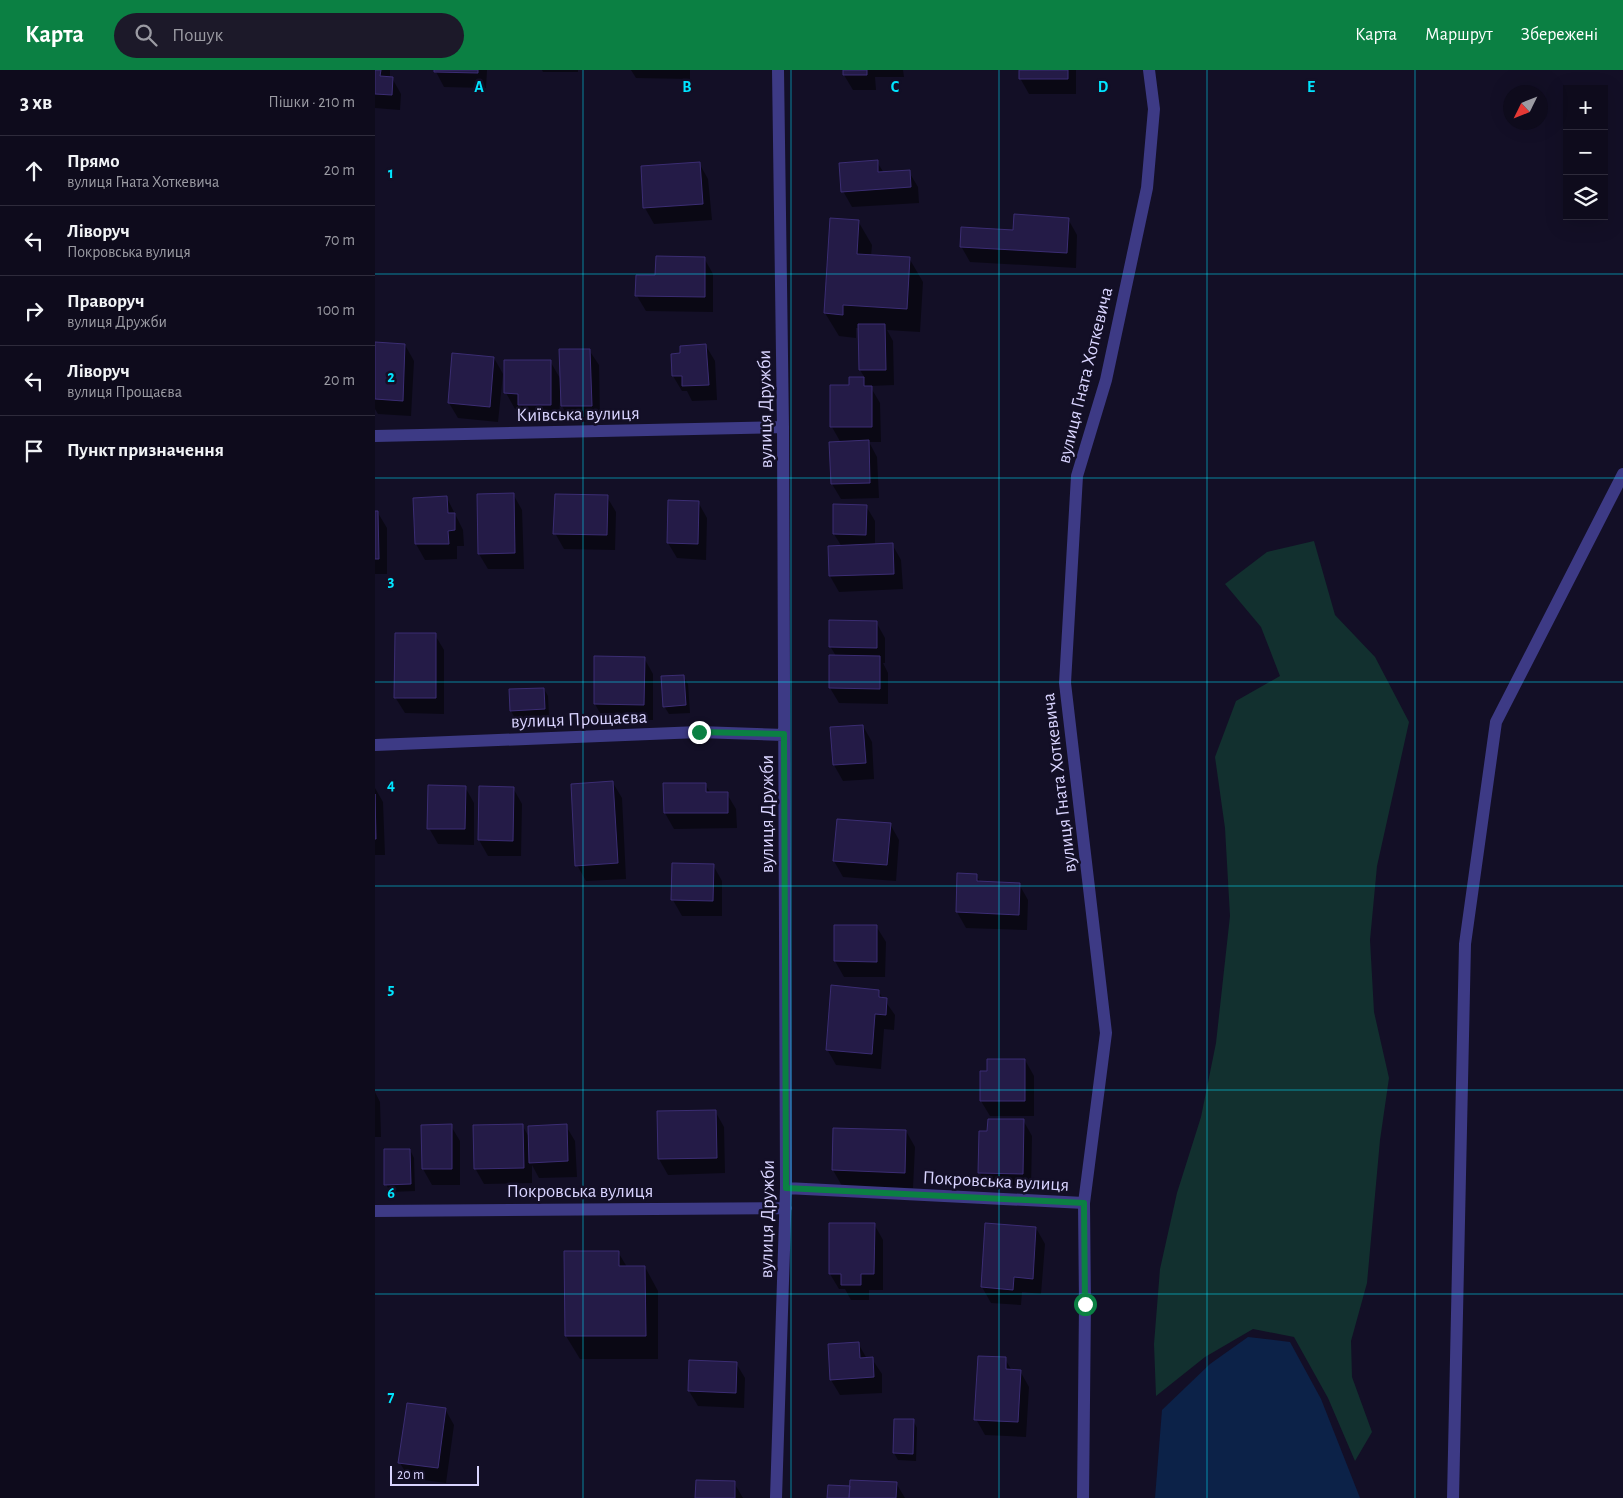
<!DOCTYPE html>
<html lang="uk">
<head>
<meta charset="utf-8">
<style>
  :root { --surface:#0e0b1c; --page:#1c1929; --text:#f1f3f6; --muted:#9b9ba3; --line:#2e2b3b; --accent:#0b8043 }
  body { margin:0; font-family:"Alegreya Sans",sans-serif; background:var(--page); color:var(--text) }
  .controls { position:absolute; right:15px; top:15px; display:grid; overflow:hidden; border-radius:0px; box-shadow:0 5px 20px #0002 }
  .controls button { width:45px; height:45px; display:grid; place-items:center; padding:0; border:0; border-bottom:1px solid var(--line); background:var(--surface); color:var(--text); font:25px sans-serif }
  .compass { position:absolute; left:1128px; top:15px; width:45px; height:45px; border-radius:50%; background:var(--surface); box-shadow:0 5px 20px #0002; rotate:227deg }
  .scale { position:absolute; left:15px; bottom:12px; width:89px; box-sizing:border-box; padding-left:5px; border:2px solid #d9d4ff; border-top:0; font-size:14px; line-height:18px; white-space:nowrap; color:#d9d4ff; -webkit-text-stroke:4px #130f26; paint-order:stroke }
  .stop { position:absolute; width:15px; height:15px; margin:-11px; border:4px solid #0b8043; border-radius:50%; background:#fff }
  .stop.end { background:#0b8043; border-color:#fff; box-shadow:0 1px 5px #0008 }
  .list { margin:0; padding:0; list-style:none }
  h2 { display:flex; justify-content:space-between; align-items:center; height:65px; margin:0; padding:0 20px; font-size:21px }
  h2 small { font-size:16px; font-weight:400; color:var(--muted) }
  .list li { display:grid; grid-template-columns:32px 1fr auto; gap:15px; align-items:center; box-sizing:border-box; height:70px; padding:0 20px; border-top:1px solid var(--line) }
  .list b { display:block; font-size:19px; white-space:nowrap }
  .list p { margin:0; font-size:16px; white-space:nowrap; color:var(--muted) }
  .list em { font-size:16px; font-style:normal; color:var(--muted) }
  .icon { flex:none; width:28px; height:28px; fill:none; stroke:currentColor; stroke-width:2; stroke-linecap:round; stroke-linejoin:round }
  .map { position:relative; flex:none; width:1248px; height:1428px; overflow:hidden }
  header { display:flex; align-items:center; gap:30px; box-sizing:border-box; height:70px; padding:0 25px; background:var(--accent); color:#fff }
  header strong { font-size:24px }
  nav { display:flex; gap:28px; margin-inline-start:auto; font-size:18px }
  .search { width:350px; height:45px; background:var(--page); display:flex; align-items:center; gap:12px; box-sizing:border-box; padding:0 18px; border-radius:28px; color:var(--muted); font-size:19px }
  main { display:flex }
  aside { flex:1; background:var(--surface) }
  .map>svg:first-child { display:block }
  .green { fill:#12302f }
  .water { fill:#0c2248 }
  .shadow { fill:#0007 }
  .building { fill:#241b47; stroke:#3b2d73 }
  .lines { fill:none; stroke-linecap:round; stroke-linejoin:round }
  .minor { stroke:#3d3a85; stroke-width:12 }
  .route { stroke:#0b8043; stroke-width:6 }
  .grid { fill:none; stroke:#00e5ff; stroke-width:1; stroke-opacity:0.55 }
  .labels { text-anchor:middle; stroke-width:5; stroke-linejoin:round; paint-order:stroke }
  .street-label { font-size:19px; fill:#d9d4ff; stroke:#130f26 }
  .grid-label { font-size:16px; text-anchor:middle; font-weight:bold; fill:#00e5ff; stroke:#130f26; stroke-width:5; stroke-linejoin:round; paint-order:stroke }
</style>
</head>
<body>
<header>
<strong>Карта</strong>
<div class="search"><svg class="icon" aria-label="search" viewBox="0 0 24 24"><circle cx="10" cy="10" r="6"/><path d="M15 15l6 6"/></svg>Пошук</div>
<nav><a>Карта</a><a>Маршрут</a><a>Збережені</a></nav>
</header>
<main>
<aside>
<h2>3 хв<small>Пішки · 210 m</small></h2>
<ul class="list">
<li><svg class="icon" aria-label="ahead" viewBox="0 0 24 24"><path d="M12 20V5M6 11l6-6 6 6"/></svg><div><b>Прямо</b><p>вулиця Гната Хоткевича</p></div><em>20 m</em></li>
<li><svg class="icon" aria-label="left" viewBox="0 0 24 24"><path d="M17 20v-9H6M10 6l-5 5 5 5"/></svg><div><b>Ліворуч</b><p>Покровська вулиця</p></div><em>70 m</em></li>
<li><svg class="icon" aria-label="right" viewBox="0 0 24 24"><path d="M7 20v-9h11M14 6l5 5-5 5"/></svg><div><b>Праворуч</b><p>вулиця Дружби</p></div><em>100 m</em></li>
<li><svg class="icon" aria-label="left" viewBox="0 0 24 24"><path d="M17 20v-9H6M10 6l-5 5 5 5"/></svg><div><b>Ліворуч</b><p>вулиця Прощаєва</p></div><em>20 m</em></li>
<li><svg class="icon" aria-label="arrive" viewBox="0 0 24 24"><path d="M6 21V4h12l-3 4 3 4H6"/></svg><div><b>Пункт призначення</b></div></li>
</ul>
</aside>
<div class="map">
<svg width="1248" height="1428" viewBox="0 0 1248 1428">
  <rect width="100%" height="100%" fill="#130f26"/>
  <path class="green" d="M939,471L960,545L1000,587L1034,652L1002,796L995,870L999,942L1014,1008L1005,1070L992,1213L976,1271L977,1307L997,1362L980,1391L953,1328L919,1267L878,1259L830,1287L781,1326L779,1274L785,1199L802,1123L826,1047L841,973L855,846L850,758L840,687L861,631L905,606L886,557L850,514L892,482Z"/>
  <path class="water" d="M873,1267L915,1272L946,1329L985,1428H780L787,1340L835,1294Z"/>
  <path class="shadow" d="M0,0H15V8H17L26,24L25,40L0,38Z
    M60,0H112L111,18L69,17Z
    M167,0H203V2H168Z
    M256,0H315V9L261,8Z
    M469,0H528L529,7H500L501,20H478L469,5Z
    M645,0H701V24H654L645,8Z
    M502,92L509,103L534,102L543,117L544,133L477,137L468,121Z
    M324,93L333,109L337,150L279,154L270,138L267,97Z
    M693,149L702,165L701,198L595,192L586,176L639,161Z
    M483,151L497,175L496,186L534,188L548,212L545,262L512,260L518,271L519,315L495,316L505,333L506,372H494L502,387L504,428L466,429L457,414L466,373L457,357L476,316V308H490L485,300L484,258H481V268L464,266L450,243Z
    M329,188L338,204V242L271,241L262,226L282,206Z
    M0,274L30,275L39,291L36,346L3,344L0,339Z
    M331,276L340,291L342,330L317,331L312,321H307L298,306L306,284Z
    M214,280L224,295L225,351L196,352L187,336L186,281Z
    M119,288L128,304L123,352L83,348L74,333Z
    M175,291L186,310L184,350H153L147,339H140L131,323Z
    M138,424L147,440L149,499H113L104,484Z
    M232,427L241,442L240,480L189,479L180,463Z
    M72,428L88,460L89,476H82V489L50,490L41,474L39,429Z
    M323,432L332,448L331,490L302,488L293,473Z
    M491,436L500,451V475L517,474L526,490L528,519L464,522L455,506L454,477H467L459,464Z
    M0,443H3L12,458V504H0Z
    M501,552L510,568V593H508L513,603V634L464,633L455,618L461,586L455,576Z
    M60,565L69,580V644L30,643L20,627Z
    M269,588L278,604V650H229L220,634Z
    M308,606L313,614L315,643L294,644L289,636Z
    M169,619L173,626L174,646L140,648L136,641Z
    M488,656L497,672L499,709L468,711L459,695Z
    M238,713L247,728L251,809L211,811L202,795Z
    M290,714H330L336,724H352L361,739L362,758L299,759L290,743Z
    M90,717L99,733V775L63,774L54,758Z
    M0,718L8,732L10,785H0Z
    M138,718L147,734L146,786H113L104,770Z
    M515,754L524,770L521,811L468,807L459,791Z
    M338,795L347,811V846H307L298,830Z
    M601,805L606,813L644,814L653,830L652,860L591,858L582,842Z
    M501,856L511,872L510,907H469L460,891Z
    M503,921L520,945L519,960L509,959L506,999L461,995L452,979Z
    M650,990L659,1006V1046H615L606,1031Z
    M0,1022L5,1032L6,1067H0Z
    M340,1041L349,1057L350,1103L293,1105L284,1089Z
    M648,1050L657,1066L656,1119H614L605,1103V1062H614Z
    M147,1055L154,1067L191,1056L200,1071L202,1107L164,1108L157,1095V1113L109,1114L100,1098Z
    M76,1056L85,1071V1115H57L48,1099Z
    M459,1059L531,1061L540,1077L538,1118L467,1116L458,1100Z
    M35,1080L39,1088L40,1121L15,1122L11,1114Z
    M499,1154L508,1170V1220H494V1230H476L470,1219H464L455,1204Z
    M661,1158L670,1174L666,1224L647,1222L646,1235L616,1233L607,1217Z
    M243,1182L252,1197H270L283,1221V1289H205L191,1266Z
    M483,1273L492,1289H497L507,1304V1323L465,1325L456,1310Z
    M630,1289L637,1301H645L654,1317L651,1367L610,1365L601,1349Z
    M361,1293L370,1308L369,1338L323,1336L314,1321Z
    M70,1339L79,1355L71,1413L34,1408L25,1393Z
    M538,1350L542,1358L541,1391L523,1390L519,1383Z
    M359,1413L368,1428H322Z
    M521,1413L530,1428H454Z"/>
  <path class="building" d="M0,0H6L5,6L18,7L17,25L0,24Z
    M59,0H103V3L59,2Z
    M468,0H492V5H468Z
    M644,0H693V9H644Z
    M503,90V102L535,100L536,117L466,122L464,93Z
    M325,92L328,134L268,138L266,96Z
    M639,144L694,148L692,183L585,177L586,157L638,160Z
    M455,148L484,150L482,184L535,187L532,239L468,235V245L449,243Z
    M281,186L330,187V227L260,226L261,205H280Z
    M483,254H510L511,300H484Z
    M0,272L30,274L28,331L0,329Z
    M331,274L334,315L307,316V306H297L296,284L305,283V276Z
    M184,279H215L217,336H186Z
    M77,283L119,287L115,337L73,333Z
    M129,290H176V335H143V324L129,323Z
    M474,307H489V316H497V357H455V315H474Z
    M494,370L495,413L456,414L454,372Z
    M139,423L140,483L103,484L102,424Z
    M180,424L233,425L232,465L178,464Z
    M72,426L73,443H80V460L73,461L74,474H40L38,428Z
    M293,430L324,431L323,474L292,473Z
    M458,434L492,435L491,465L458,464Z
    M0,441H3L4,489H0Z
    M518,473L519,504L454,506L453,476Z
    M454,550L502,551V578L454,577Z
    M20,563H61V628H19Z
    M454,585L505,586V619L454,618Z
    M219,586L270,587L269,635L219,634Z
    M309,605L311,635L288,637L286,606Z
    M169,618L170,639L135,641L134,619Z
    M488,655L491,693L458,695L455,657Z
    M238,711L243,793L200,796L196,714Z
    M288,713H331V722H353V743H289Z
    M53,715L91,716L90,759H52Z
    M104,716L139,717L138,771L103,770Z
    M0,724L1,769H0Z
    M462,749L516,753L512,795L458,791Z
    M297,793L339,794L338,831L296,830Z
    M582,803L602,804V811L645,813L644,845L581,842Z
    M459,855H502V892L459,891Z
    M456,915L504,920V927L512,928L511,945L500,944L497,984L451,980Z
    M612,989H650V1031H605V1001H612Z
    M341,1040L342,1088L283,1089L282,1041Z
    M613,1049H649L648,1104L603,1103L604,1061H612Z
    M77,1054V1099H47L46,1055Z
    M148,1054L149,1098L99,1099L98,1055Z
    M192,1054L193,1091L154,1093L153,1056Z
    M458,1058L531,1060L530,1103L457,1100Z
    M9,1079H35L36,1114L9,1115Z
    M454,1153H500L499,1204H486V1215H466V1204H454Z
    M610,1153L661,1157L658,1209L639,1207L638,1220L606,1217Z
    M189,1181H244V1196H270L271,1266H190Z
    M484,1272L485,1288L498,1287L499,1307L455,1310L453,1274Z
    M603,1286L631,1287V1299L646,1300L643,1352L599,1350Z
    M314,1290L362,1292L361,1323L313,1321Z
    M32,1333L71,1338L63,1398L23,1393Z
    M519,1349H539L538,1384L518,1383Z
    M321,1410L360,1411V1428H320Z
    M475,1410L522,1412L521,1428H474Z
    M453,1415L475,1416L474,1428H452Z"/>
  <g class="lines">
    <path class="minor" d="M0,366L408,357
      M0,675L324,662L409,665
      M411,1118L709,1133
      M0,1141L411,1138
      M401,1428L411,1118L408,357L403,0
      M708,1428L710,1234L709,1133L731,963L690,613L702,406L731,310L772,118L779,39L774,0
      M1078,1428L1090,874L1121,652L1248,404"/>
  </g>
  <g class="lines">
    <path class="route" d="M324,662L409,664L411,1118L709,1133L710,1234"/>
  </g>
  <path class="grid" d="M208,0V1428M416,0V1428M624,0V1428M832,0V1428M1040,0V1428M0,204H1248M0,408H1248M0,612H1248M0,816H1248M0,1020H1248M0,1224H1248"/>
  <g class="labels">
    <g class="street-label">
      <text transform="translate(709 305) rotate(-76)" y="7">вулиця Гната Хоткевича</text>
      <text transform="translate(389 339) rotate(-91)" y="7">вулиця Дружби</text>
      <text transform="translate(203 343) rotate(-1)" y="7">Київська вулиця</text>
      <text transform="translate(204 648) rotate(-2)" y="7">вулиця Прощаєва</text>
      <text transform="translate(683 713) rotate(-97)" y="7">вулиця Гната Хоткевича</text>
      <text transform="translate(391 744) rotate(-90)" y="7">вулиця Дружби</text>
      <text transform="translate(621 1110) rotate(3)" y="7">Покровська вулиця</text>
      <text x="205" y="1127">Покровська вулиця</text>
      <text transform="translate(391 1149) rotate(-89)" y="7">вулиця Дружби</text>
    </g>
  </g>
  <g class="grid-label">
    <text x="104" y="22">A</text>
    <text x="312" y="22">B</text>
    <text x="520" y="22">C</text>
    <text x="728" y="22">D</text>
    <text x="936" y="22">E</text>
    <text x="16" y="108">1</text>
    <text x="16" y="312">2</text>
    <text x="16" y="516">3</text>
    <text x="16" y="720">4</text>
    <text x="16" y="924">5</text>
    <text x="16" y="1128">6</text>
    <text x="16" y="1332">7</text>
  </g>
</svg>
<div class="controls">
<button>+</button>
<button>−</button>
<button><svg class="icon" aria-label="layers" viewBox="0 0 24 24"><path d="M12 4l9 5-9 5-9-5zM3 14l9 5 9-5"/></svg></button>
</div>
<svg class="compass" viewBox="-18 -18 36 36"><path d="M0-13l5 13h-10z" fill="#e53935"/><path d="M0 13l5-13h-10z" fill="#9b9ba3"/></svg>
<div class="scale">20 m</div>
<div class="stop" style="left:710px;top:1234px"></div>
<div class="stop end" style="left:324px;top:662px"></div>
</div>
</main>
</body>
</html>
